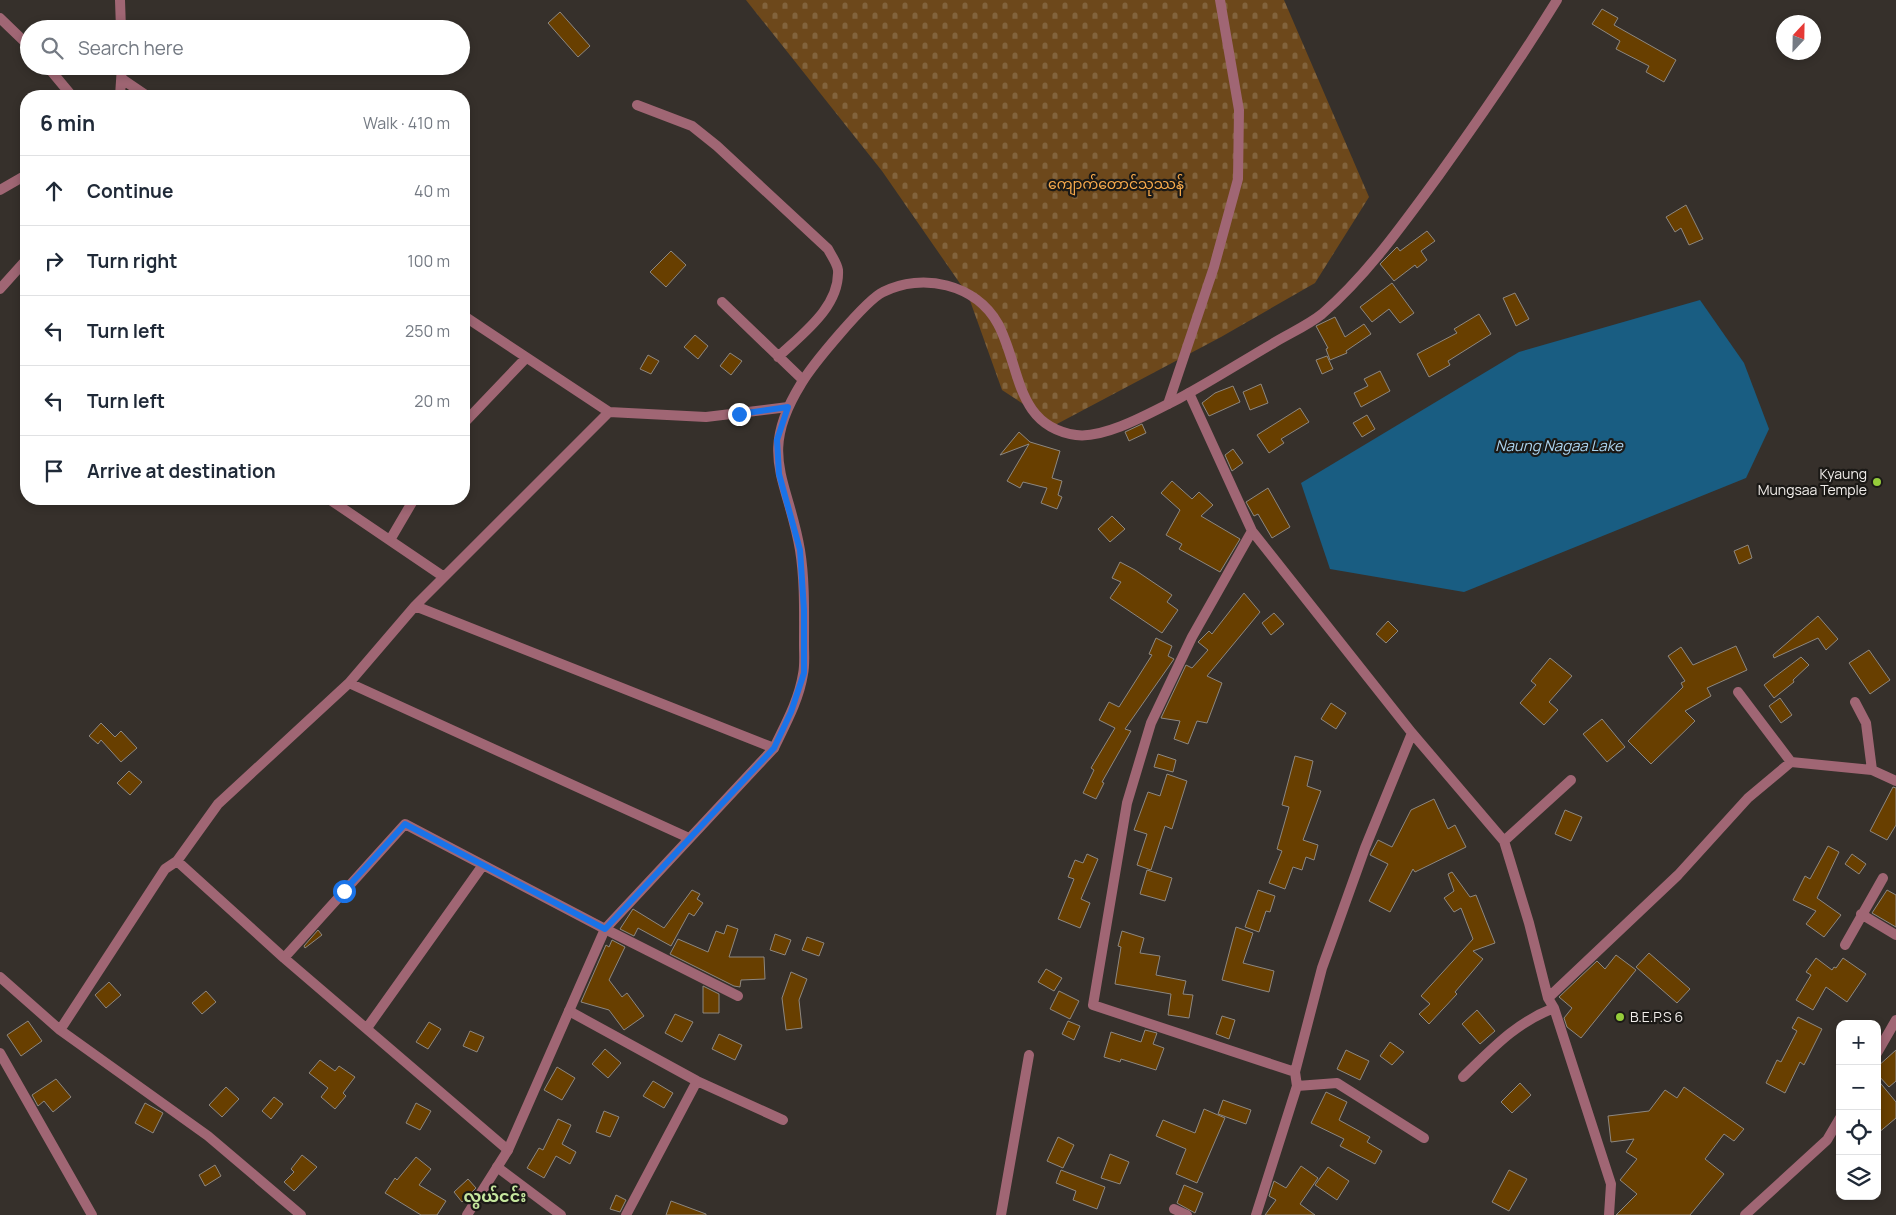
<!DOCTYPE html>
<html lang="en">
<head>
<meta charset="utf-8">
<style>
  :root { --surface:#fff; --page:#f6f6f7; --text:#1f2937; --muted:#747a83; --line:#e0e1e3 }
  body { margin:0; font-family:Manrope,"Noto Sans Myanmar",sans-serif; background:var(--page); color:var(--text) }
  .controls { position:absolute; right:15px; bottom:15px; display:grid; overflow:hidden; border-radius:10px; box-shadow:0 2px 8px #0003 }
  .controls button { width:45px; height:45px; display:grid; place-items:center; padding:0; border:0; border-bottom:1px solid var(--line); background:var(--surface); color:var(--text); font:25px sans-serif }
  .compass { position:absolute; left:1776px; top:15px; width:45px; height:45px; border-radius:50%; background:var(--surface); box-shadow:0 2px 8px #0003; rotate:22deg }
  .stop { position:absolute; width:15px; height:15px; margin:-11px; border:4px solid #1a73e8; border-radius:50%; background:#fff }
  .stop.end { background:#1a73e8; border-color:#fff; box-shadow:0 1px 5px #0008 }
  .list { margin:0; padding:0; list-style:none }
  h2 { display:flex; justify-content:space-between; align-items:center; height:65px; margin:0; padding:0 20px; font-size:21px }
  h2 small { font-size:16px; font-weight:400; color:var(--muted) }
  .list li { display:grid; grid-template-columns:32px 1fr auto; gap:15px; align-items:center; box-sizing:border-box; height:70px; padding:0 20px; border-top:1px solid var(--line) }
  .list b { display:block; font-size:19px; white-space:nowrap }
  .list em { font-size:16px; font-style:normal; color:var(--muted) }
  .icon { flex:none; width:28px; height:28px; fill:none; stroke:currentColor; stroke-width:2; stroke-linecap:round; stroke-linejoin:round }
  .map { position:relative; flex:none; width:1896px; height:1215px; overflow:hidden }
  .search { position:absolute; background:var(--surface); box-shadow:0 2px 8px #0003; left:20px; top:20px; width:450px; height:55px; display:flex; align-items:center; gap:12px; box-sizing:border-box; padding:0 18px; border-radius:28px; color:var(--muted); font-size:19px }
  .panel { position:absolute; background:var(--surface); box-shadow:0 2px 8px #0003; left:20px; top:90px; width:450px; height:415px; border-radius:20px }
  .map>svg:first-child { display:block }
  .cemetery { fill:url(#cemetery-stones) }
  .water { fill:#195d82 }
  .building { fill:#683f00; stroke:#8d8780 }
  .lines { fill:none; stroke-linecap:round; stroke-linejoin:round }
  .minor { stroke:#a06674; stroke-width:10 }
  .tertiary { stroke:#a06674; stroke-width:10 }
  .route { stroke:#1a73e8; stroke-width:6 }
  .poi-dot { fill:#95cc3a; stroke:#1b1916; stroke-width:2 }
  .labels { text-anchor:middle; stroke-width:4.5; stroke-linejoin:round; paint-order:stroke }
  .park-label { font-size:14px; fill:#f9ab4c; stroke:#1b1916 }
  .poi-label { font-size:14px; fill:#f1edea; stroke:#1b1916; text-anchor:end }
  .water-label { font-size:15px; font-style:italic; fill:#acd4ef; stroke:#1b1916 }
  .quarter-label { font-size:16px; font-weight:bold; fill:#c5e69e; stroke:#1b1916 }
</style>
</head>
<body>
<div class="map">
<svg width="1896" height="1215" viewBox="0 0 1896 1215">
  <defs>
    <pattern id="cemetery-stones" width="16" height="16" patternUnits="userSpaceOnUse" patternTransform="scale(1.25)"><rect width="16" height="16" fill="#6d481b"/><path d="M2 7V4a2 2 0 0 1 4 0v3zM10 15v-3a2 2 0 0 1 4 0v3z" fill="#82633c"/></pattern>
  </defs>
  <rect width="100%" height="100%" fill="#36302b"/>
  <path class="cemetery" d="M746,0H1284L1369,197L1315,283L1221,337L1055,425L1002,390L968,295L882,171Z"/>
  <path class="water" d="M1700,300L1744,363L1769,429L1746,478L1464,592L1330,569L1301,483L1519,352Z"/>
  <path class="building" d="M1602,9L1618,18L1614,25L1676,60L1664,82L1646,72L1649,66L1616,49L1620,41L1592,24Z
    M560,12L590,46L578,57L548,23Z
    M1686,205L1703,239L1689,245L1681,228L1675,232L1666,217Z
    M1427,231L1435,241L1421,251L1427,260L1417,268L1415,265L1394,281L1380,264L1397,247L1400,251Z
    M671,251L686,265L666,287L650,272Z
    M1392,283L1414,313L1400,323L1389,309L1372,322L1360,307Z
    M1515,293L1529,319L1516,326L1503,298Z
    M1479,314L1491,334L1448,361L1450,365L1429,377L1417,354L1457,333L1454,329Z
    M1335,317L1345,337L1364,324L1371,334L1346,351L1347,353L1330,360L1326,349L1328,348L1316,326Z
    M695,335L708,346L698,359L684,347Z
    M730,353L742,361L731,375L720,366Z
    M648,355L659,361L651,374L640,369Z
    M1327,356L1333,369L1322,374L1316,360Z
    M1380,371L1390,391L1361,407L1354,393L1368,386L1364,379Z
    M1261,384L1268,403L1250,410L1243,392Z
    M1233,386L1240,402L1209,416L1202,403L1215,393Z
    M1300,408L1309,422L1281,439L1284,443L1269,453L1257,435Z
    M1367,415L1375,429L1362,437L1353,423Z
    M1142,424L1146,433L1129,441L1125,432Z
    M1019,432L1030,442L1060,451L1052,478L1062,481L1058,495L1062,497L1057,509L1041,503L1047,488L1023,482L1020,488L1007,481L1029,444L1000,455Z
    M1233,449L1243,463L1232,471L1225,455Z
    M1172,481L1192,499L1199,492L1213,505L1201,516L1240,539L1220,572L1179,549L1182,544L1166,535L1180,510L1161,493Z
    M1268,488L1290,527L1272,538L1258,514L1254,516L1246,502Z
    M1112,516L1125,529L1110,542L1098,529Z
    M1748,545L1752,558L1739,564L1734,551Z
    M1120,562L1135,570L1172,595L1167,602L1178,610L1162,633L1110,598L1121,582L1112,578Z
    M1244,593L1260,612L1207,676L1222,683L1207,723L1197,721L1188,744L1174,739L1180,721L1161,718L1186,665L1192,668L1208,650L1198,642L1209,631L1212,634Z
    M1274,613L1284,624L1271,635L1262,623Z
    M1818,616L1838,639L1826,650L1818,638L1774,658L1773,655Z
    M1388,621L1398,631L1386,643L1376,634Z
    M1156,638L1172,646L1168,656L1174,659L1125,729L1131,731L1102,782L1104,783L1096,799L1083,793L1094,770L1091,768L1115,728L1099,720L1109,702L1119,707L1152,655L1149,654Z
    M1736,646L1747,670L1707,688L1711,696L1685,711L1695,721L1651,764L1628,741L1683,687L1681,683L1685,681L1668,656L1681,647L1693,665Z
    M1869,650L1890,680L1870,694L1849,663Z
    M1801,657L1809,665L1793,680L1794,682L1774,698L1764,685Z
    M1550,658L1572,676L1549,702L1558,710L1544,725L1520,703L1536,685L1531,681Z
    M1780,698L1792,715L1781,723L1769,706Z
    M1331,703L1346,713L1336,729L1321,719Z
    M1602,719L1625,747L1607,762L1583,734Z
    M101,723L115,737L121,731L137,748L121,762L101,740L98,744L89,736Z
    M1158,754L1176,760L1173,772L1154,767Z
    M1295,756L1313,761L1307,786L1321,791L1303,840L1318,845L1314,860L1306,857L1302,870L1293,867L1285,889L1269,883L1282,851L1277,849L1289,807L1282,805Z
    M129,771L142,782L130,795L117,783Z
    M1167,774L1187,781L1172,829L1165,826L1151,870L1137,865L1147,834L1134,830L1148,792L1160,796Z
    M1893,787L1896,788V825L1887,840L1870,831Z
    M1434,799L1448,829L1455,825L1466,847L1415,872L1413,869L1390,912L1369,901L1388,864L1370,855L1378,840L1392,847L1411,810Z
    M1565,810L1582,817L1571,841L1555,834Z
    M1828,846L1839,852L1817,898L1841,915L1824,937L1806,924L1816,911L1793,900L1805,876L1810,879Z
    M1087,854L1098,859L1081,899L1090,903L1080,928L1058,919L1074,879L1068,877L1075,860L1083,863Z
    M1852,854L1866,864L1859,874L1845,864Z
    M1147,870L1172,878L1165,901L1140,894Z
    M1452,872L1470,897L1476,895L1495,943L1473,951L1483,959L1455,992L1457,994L1429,1024L1419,1014L1430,1004L1421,996L1473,939L1461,908L1454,912L1444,898L1454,891L1448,874Z
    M692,890L700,894L697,899L703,903L694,916L689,913L671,946L638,928L634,936L620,929L633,909L664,928Z
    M1258,890L1275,896L1270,912L1266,911L1259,932L1245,927Z
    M1887,890L1896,895V927L1872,913Z
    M727,925L738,929L729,957H764L765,979L741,980L740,987L734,986L670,954L678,939L708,952L716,931L724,934Z
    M1236,927L1253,933L1243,963L1274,971L1269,992L1222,980Z
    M318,930L322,935L305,948L304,946Z
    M1122,931L1144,938L1140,953L1160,956L1156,975L1186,981L1183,994L1193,995L1189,1018L1168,1015L1171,994L1115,984L1121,947L1118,946Z
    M775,934L791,940L785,955L770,950Z
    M807,937L824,943L819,956L802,950Z
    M612,940L625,947L609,980L622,997L627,993L644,1016L624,1030L609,1010L581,1002L606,945L609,947Z
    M1649,953L1690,989L1677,1003L1636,967Z
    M1616,955L1636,970L1581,1038L1567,1027L1564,1018L1572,1008L1559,997L1597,961L1605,969Z
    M1816,958L1832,970L1834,967L1836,968L1843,958L1866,974L1847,1002L1826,987L1813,1010L1796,1000L1811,975L1806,972Z
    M1046,969L1062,978L1054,991L1038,982Z
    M791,972L807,979L799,1000L802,1028L786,1030L782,998Z
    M109,982L121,995L106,1008L95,995Z
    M703,986L719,994V1013H703Z
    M206,991L216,1002L202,1014L192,1003Z
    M1059,991L1079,1001L1070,1019L1050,1009Z
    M1477,1010L1495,1031L1480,1044L1462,1024Z
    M675,1014L693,1022L682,1042L665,1033Z
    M1222,1016L1235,1020L1229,1039L1216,1034Z
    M1798,1017L1822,1029L1804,1065L1800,1062L1785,1093L1766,1083L1777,1060L1781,1062L1797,1031L1792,1028Z
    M28,1021L42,1041L21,1056L7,1035Z
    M1068,1021L1080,1026L1074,1040L1062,1034Z
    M429,1022L441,1029L428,1049L416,1042Z
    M1145,1030L1157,1033L1153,1044L1164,1048L1156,1070L1121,1059L1120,1062L1104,1057L1111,1032L1141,1042Z
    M470,1031L484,1037L477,1052L463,1046Z
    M719,1034L742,1045L735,1060L712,1049Z
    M1390,1042L1404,1052L1392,1065L1380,1056Z
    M605,1049L621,1063L608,1078L592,1064Z
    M1346,1050L1369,1061L1360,1080L1337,1069Z
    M1896,1050V1081L1889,1087L1877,1074V1067Z
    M320,1060L335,1071L339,1066L355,1077L343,1093L346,1096L335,1109L321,1097L328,1088L309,1073Z
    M557,1067L575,1078L562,1100L544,1090Z
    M56,1079L71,1097L53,1112L44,1101L38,1106L32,1095Z
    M1877,1079L1896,1102V1118L1877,1134Z
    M653,1081L673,1093L664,1108L643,1096Z
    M1520,1083L1531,1095L1512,1113L1501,1102Z
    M226,1087L239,1099L222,1117L209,1105Z
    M1684,1087L1744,1129L1734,1141L1724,1134L1705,1159L1724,1174L1690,1215H1616L1637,1194L1620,1180L1637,1159L1626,1152L1634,1139L1611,1142L1608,1116L1649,1111L1665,1090L1677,1098Z
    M1326,1092L1347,1102L1339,1120L1370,1137L1367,1142L1382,1151L1375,1164L1340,1146L1344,1139L1311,1123Z
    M274,1097L283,1104L271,1119L262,1111Z
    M1223,1100L1251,1110L1246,1124L1218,1114Z
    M145,1103L163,1113L153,1133L135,1123Z
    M416,1103L431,1111L420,1130L406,1123Z
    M1204,1109L1225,1118L1197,1183L1176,1174L1186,1149L1156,1136L1163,1120L1195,1133Z
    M604,1111L619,1117L610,1137L596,1132Z
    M558,1119L571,1125L562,1144L576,1152L570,1164L556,1156L544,1178L527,1168L539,1148L543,1150Z
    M1058,1137L1074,1145L1063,1168L1047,1161Z
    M1110,1154L1129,1162L1120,1184L1101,1178Z
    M302,1155L317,1167L294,1191L284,1182L294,1172L291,1169Z
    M416,1157L431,1169L419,1185L446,1201L437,1215H421L385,1193L395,1178L397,1180Z
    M215,1165L221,1176L205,1186L199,1175Z
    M1301,1166L1318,1178L1300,1204L1315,1215H1265L1276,1200L1269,1196L1274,1181L1286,1188Z
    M1328,1167L1349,1181L1337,1200L1315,1185Z
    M1061,1170L1105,1187L1097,1209L1073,1200L1076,1191L1056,1183Z
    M1509,1170L1527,1179L1509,1211L1492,1202Z
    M468,1179L476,1188L462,1202L454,1192Z
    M1184,1185L1203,1193L1195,1213L1177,1203Z
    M616,1195L626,1200L620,1212L610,1209Z
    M671,1201L706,1214V1215H666Z"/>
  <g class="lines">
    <path class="minor" d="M120,0L121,29
      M0,18L29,46
      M47,66L72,96
      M122,79L147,96
      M120,96L122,66
      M637,105L692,126L717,146L828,249C831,255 837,263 838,270C840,307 802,334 778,357
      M0,190L26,175
      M0,289L26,260
      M722,302L803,380
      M464,316L609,412L706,417L788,407
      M1189,393L1252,531L1412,733L1504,841L1529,923L1548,998L1554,1008L1611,1184L1609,1215
      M1168,404L1214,267L1238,179L1239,110L1220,0
      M464,423L525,359
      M329,499L444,577
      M1252,531L1192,637L1151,723L1127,803L1093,1005L1295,1072
      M390,540L414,499
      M415,606L774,748
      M349,683L689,838
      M1738,692L1791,762
      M1855,702L1866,723L1872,770
      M1504,841L1571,780
      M177,861L284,958L508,1150
      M1861,914L1896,935
      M1845,945L1883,878
      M284,958L405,824L605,929L738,996
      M0,977L60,1030L208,1136L301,1215
      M1548,998L1678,875L1748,798L1791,762L1872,770L1896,781
      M569,1011L697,1081L783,1120
      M367,1028L483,865
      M60,1030L165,869L177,861L218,804L349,683L415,606L609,412
      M0,1053L92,1215
      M1877,1053L1896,1020
      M1463,1077C1492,1049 1515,1023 1554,1008
      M1297,1086L1337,1083L1424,1138
      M497,1167L561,1215
      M1174,1209L1187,1215
      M626,1215L697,1081
      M1001,1215L1029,1055
      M1256,1215L1297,1086L1295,1072L1322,968L1365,848L1412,733
      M1745,1215L1827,1140L1840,1118"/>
    <path class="tertiary" d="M467,1215L508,1150L605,929L774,748C785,725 799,700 803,674C805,665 804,654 804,645C804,614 805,581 800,550C788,479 757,455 801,384C812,365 866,300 883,292C922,272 976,284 998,324C1021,367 1015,426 1076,435C1105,439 1152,412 1178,399C1210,382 1241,362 1272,344C1288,334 1307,326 1322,314C1368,274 1403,224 1439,175C1480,118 1520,60 1557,0"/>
  </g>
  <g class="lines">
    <path class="route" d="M344,891L405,824L605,929L774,748L791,712L804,673V610L800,550L779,474L777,440L788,407L739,414"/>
  </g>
  <g class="poi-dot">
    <circle cx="1877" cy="482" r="5"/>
    <circle cx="1620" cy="1017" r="5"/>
  </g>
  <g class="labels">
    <g class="park-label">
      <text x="1116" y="189">ကျောက်တောင်သုဿန်</text>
    </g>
    <g class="poi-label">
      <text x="1867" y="479">Kyaung<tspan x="1867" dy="16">Mungsaa Temple</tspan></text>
      <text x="1630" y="1022" text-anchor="start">B.E.P.S 6</text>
    </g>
    <g class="water-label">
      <text x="1559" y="451">Naung Nagaa Lake</text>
    </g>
    <g class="quarter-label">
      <text x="495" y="1202">လွယ်ငင်း</text>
    </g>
  </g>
</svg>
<div class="controls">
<button>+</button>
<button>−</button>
<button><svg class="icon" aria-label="locate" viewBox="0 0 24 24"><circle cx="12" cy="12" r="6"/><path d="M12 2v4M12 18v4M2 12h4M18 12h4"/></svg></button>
<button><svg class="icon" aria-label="layers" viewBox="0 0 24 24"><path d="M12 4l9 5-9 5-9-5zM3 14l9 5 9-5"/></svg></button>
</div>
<svg class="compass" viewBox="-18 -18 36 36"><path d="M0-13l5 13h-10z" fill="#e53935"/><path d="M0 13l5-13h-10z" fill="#747a83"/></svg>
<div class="stop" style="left:344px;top:891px"></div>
<div class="stop end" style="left:739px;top:414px"></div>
<div class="search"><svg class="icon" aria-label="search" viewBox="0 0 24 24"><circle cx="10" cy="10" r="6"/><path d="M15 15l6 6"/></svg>Search here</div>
<section class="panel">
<h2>6 min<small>Walk · 410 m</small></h2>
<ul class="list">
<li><svg class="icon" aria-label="ahead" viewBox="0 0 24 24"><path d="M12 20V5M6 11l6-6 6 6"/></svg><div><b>Continue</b></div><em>40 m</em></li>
<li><svg class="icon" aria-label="right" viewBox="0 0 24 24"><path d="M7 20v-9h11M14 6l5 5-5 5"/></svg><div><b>Turn right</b></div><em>100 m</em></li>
<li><svg class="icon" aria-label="left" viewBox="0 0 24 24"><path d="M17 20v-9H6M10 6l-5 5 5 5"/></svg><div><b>Turn left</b></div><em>250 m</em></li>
<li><svg class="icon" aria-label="left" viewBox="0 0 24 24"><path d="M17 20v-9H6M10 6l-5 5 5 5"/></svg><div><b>Turn left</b></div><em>20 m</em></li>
<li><svg class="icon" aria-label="arrive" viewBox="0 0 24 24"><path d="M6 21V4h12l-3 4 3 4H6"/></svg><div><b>Arrive at destination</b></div></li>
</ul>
</section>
</div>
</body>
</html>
